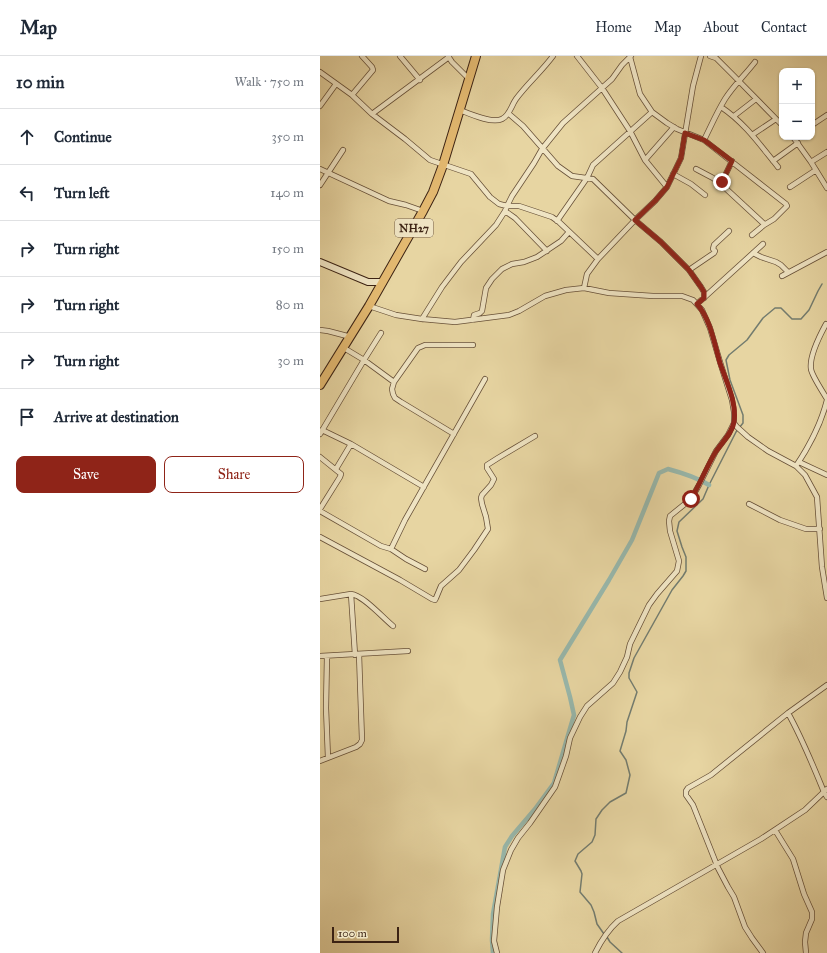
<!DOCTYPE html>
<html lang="en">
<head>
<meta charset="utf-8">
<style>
  :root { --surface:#fff; --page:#f6f6f7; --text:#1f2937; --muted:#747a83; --line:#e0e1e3; --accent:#8f2418 }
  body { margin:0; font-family:"IM FELL Great Primer",serif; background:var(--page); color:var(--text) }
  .controls { position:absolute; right:12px; top:12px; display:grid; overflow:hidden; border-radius:8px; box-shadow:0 1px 3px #0004 }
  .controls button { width:36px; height:36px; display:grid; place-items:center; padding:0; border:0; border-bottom:1px solid var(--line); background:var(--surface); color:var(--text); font:20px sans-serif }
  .scale { position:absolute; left:12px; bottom:10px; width:67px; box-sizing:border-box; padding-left:4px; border:2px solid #3c2314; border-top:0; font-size:11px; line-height:14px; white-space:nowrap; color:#3c2314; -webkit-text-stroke:3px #efe4c3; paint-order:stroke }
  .stop { position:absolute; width:12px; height:12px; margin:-9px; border:3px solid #8f2418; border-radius:50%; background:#fff }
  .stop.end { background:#8f2418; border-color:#fff; box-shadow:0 1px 4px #0008 }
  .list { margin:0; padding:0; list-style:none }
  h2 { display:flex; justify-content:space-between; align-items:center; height:52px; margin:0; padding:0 16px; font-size:17px }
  h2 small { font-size:13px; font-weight:400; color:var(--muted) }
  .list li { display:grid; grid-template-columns:26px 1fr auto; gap:12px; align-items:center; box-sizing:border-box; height:56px; padding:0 16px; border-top:1px solid var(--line) }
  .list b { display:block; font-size:15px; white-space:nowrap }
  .list em { font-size:13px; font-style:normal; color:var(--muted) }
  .actions { display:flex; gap:8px; padding:12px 16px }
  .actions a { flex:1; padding:9px 0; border:1px solid var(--accent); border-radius:8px; text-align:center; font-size:14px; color:var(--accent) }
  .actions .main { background:var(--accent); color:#fff }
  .icon { flex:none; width:22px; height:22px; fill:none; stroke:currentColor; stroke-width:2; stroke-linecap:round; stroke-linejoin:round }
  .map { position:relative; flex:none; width:507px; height:897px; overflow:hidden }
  header { display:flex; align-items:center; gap:24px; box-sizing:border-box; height:56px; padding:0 20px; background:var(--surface); border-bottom:1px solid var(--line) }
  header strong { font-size:19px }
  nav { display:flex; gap:22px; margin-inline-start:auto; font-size:14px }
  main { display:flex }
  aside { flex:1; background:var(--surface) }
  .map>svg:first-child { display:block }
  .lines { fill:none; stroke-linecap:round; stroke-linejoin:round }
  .stream { stroke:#737c6f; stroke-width:1.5 }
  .canal { stroke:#98b8ac; stroke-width:4.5 }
  .street-casing { stroke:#675038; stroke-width:6 }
  .secondary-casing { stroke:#3c2314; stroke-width:8 }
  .highway-casing { stroke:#3c2314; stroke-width:10 }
  .street { stroke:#efe4c3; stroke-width:4.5 }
  .secondary { stroke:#efe4c3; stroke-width:6 }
  .highway { stroke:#e4ba71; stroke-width:8 }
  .route { stroke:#8f2418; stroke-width:5 }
  .labels { text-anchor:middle; stroke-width:3; stroke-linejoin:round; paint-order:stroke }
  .shield { fill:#efe4c3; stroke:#725d48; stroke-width:1 }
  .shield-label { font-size:11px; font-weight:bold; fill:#3c2314 }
</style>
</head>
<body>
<header>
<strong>Map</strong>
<nav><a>Home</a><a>Map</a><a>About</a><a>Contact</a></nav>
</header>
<main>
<aside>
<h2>10 min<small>Walk · 750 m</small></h2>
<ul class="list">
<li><svg class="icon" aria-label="ahead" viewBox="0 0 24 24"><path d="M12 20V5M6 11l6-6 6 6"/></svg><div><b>Continue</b></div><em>350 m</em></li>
<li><svg class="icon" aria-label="left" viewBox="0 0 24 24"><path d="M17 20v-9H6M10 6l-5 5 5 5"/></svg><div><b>Turn left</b></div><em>140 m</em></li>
<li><svg class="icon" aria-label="right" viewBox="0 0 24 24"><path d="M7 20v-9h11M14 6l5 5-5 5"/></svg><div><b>Turn right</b></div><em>150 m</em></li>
<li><svg class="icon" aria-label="right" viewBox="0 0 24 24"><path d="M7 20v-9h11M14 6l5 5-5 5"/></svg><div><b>Turn right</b></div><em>80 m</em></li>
<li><svg class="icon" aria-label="right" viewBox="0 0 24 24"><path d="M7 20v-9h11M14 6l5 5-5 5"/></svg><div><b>Turn right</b></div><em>30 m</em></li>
<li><svg class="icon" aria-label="arrive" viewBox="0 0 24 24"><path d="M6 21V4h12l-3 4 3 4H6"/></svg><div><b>Arrive at destination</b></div></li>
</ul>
<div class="actions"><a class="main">Save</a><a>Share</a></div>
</aside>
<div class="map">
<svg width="507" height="897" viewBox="0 0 507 897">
  <rect width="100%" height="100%" fill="#e7d5a2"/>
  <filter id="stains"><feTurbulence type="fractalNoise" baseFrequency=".005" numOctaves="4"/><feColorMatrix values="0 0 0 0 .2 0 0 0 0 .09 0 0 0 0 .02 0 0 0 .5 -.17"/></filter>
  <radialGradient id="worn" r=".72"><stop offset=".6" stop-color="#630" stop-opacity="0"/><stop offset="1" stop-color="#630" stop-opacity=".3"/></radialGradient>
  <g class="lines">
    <path class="stream" d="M284,878L277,868L274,856L271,849L260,836L262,818L261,815L255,805L258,798L272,786L275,779L276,763L282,754L290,746L306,737L310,719L306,704L300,695L306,675L307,666L317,636L309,622V617L314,602L352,534L363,520L366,515V501L362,491L357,475L359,466L383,443L389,429L416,376L423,367V359L410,324L406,304L409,299L427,284L443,262L455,252H461L472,263H481L489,254L498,235L502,228
      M287,881L290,886L302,897"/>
    <path class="canal" d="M173,897L172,884L173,858L185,791L192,780L215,753L234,727L254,659L250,641L240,604L289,524L312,484L339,417L348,413C363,417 376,421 389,429"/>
    <defs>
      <path id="street" d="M80,0L100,24
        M128,0L132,6L149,23
        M257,0L282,32L310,75L325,104L347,131
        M390,0L396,2L413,19L462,69
        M310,1L320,38L332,56L347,67L357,73L384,84L466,148L467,150L454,163L444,169L432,179
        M0,16L32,39L52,58L85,83L110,104L151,118L170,141L179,148L187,150H199L232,161L239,166L278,203
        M32,39L53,14L52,11L42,0
        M0,50L16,28
        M401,51C425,67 440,89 458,111
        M140,54C150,58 172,68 182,63C190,59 191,50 196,43C207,28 222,15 233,0
        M52,58L129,1
        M189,58L203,70L238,110L252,120L273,123L315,164L341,186L369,214L381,231L384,236V242
        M414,60L436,43
        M492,69L507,59
        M432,79L456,63
        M473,81L491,106L507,132
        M384,84C391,70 397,56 405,43C414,29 425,19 435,6
        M325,104L354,71
        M453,105L478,87
        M491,106L507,96
        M0,113L69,145L86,149L103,155
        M376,113L393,122L402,129L443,167L444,169
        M353,118L371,128L385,139
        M0,129L23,94
        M402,129V126L412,105
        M470,131L496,114
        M185,155L195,162L227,195
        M237,165L267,122L273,109L332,56
        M433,197L441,201L456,206L461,209L468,216
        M369,214L394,197L395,195L393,193L394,189L409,175
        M462,220L507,196
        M264,232L267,218L278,203L315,164L335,145L347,131L361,102L373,30L381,0
        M377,248L443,188
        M49,250L76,259L102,263L135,266L189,259L199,255L225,240L246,234L264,232L289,237L333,240H362L373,244L382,254L390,272L400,306L412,344L414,356V367L408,379L396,395L379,429L371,443L350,460L349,465L350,475L359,505L357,515L337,538L329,549L310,588L307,601L300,616L293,627L267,650L260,661L250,682L246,700L235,731L210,767L198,782L191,794L183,814L177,851L174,885L177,897
        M102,263L122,231L141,206L176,169L185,155L187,150L192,140L214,107L222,93L243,67L292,23L302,9L311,0
        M153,264L154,259L160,257L162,255L166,232L172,223L182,213L192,208L204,206L217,201L241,185L249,176
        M506,268C500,279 489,300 491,313C492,320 503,336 507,343
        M0,274L8,275L31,281
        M24,292L44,304L74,326
        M414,367L417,371L428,381L448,395L476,410L485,419L497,441L502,511L507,542
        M2,374L31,388L104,431
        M0,378L44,304L61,277
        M134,378L81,346L75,342L73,338L72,333L74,326L98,292L105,289H153
        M0,401L21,418L20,421L0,453
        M479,406L507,419
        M476,410C490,389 501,368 507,344
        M16,413L31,388
        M429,448L460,464L486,473H500
        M0,455L61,490L71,493L86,503L105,513
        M0,481L80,524L112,543L115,544L116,542L121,530L139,514L154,494L168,473L166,461L162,448L161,442L162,439L171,429L174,423L167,412V409L178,402L215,380
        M71,493L85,464L165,323
        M31,538L35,599
        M0,543L31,538C43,539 63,562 73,570
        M0,600L88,595
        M7,600L6,652L8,702
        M468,657C482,682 493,709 504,736L507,741
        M0,705L36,691L40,688L42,684L39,598
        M455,774L473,803L484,838L492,856V863L486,877L485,886L486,897
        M275,897C281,885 288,874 298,865L441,783L485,754L507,733
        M443,897L432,882L425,871L414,841L408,831L398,812L373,749L366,739V735L368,732L391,719L468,657L507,629"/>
      <path id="secondary" d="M0,206L48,226H63"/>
      <path id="highway" d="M0,329L49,250L103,155L113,136L123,109L156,0"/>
    </defs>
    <use href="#street" class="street-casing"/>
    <use href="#secondary" class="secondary-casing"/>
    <use href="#highway" class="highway-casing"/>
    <use href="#street" class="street"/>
    <use href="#secondary" class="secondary"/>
    <use href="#highway" class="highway"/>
  </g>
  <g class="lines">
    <path class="route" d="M371,443C380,428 386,412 395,397C401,387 412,378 414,366C417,346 406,325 400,307C394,287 391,264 377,248L384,242V236L381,231L369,214L341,186L315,164L335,145L347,131L361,102L365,77L384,84L412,105L402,126"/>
  </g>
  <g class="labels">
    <rect class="shield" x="75" y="163" width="38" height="18" rx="3"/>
    <g class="shield-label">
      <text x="94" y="176">NH27</text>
    </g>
  </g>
  <rect width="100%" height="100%" filter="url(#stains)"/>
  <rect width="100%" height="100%" fill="url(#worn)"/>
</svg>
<div class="controls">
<button>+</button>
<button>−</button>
</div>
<div class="scale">100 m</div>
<div class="stop" style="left:371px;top:443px"></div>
<div class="stop end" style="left:402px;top:126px"></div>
</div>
</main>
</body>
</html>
